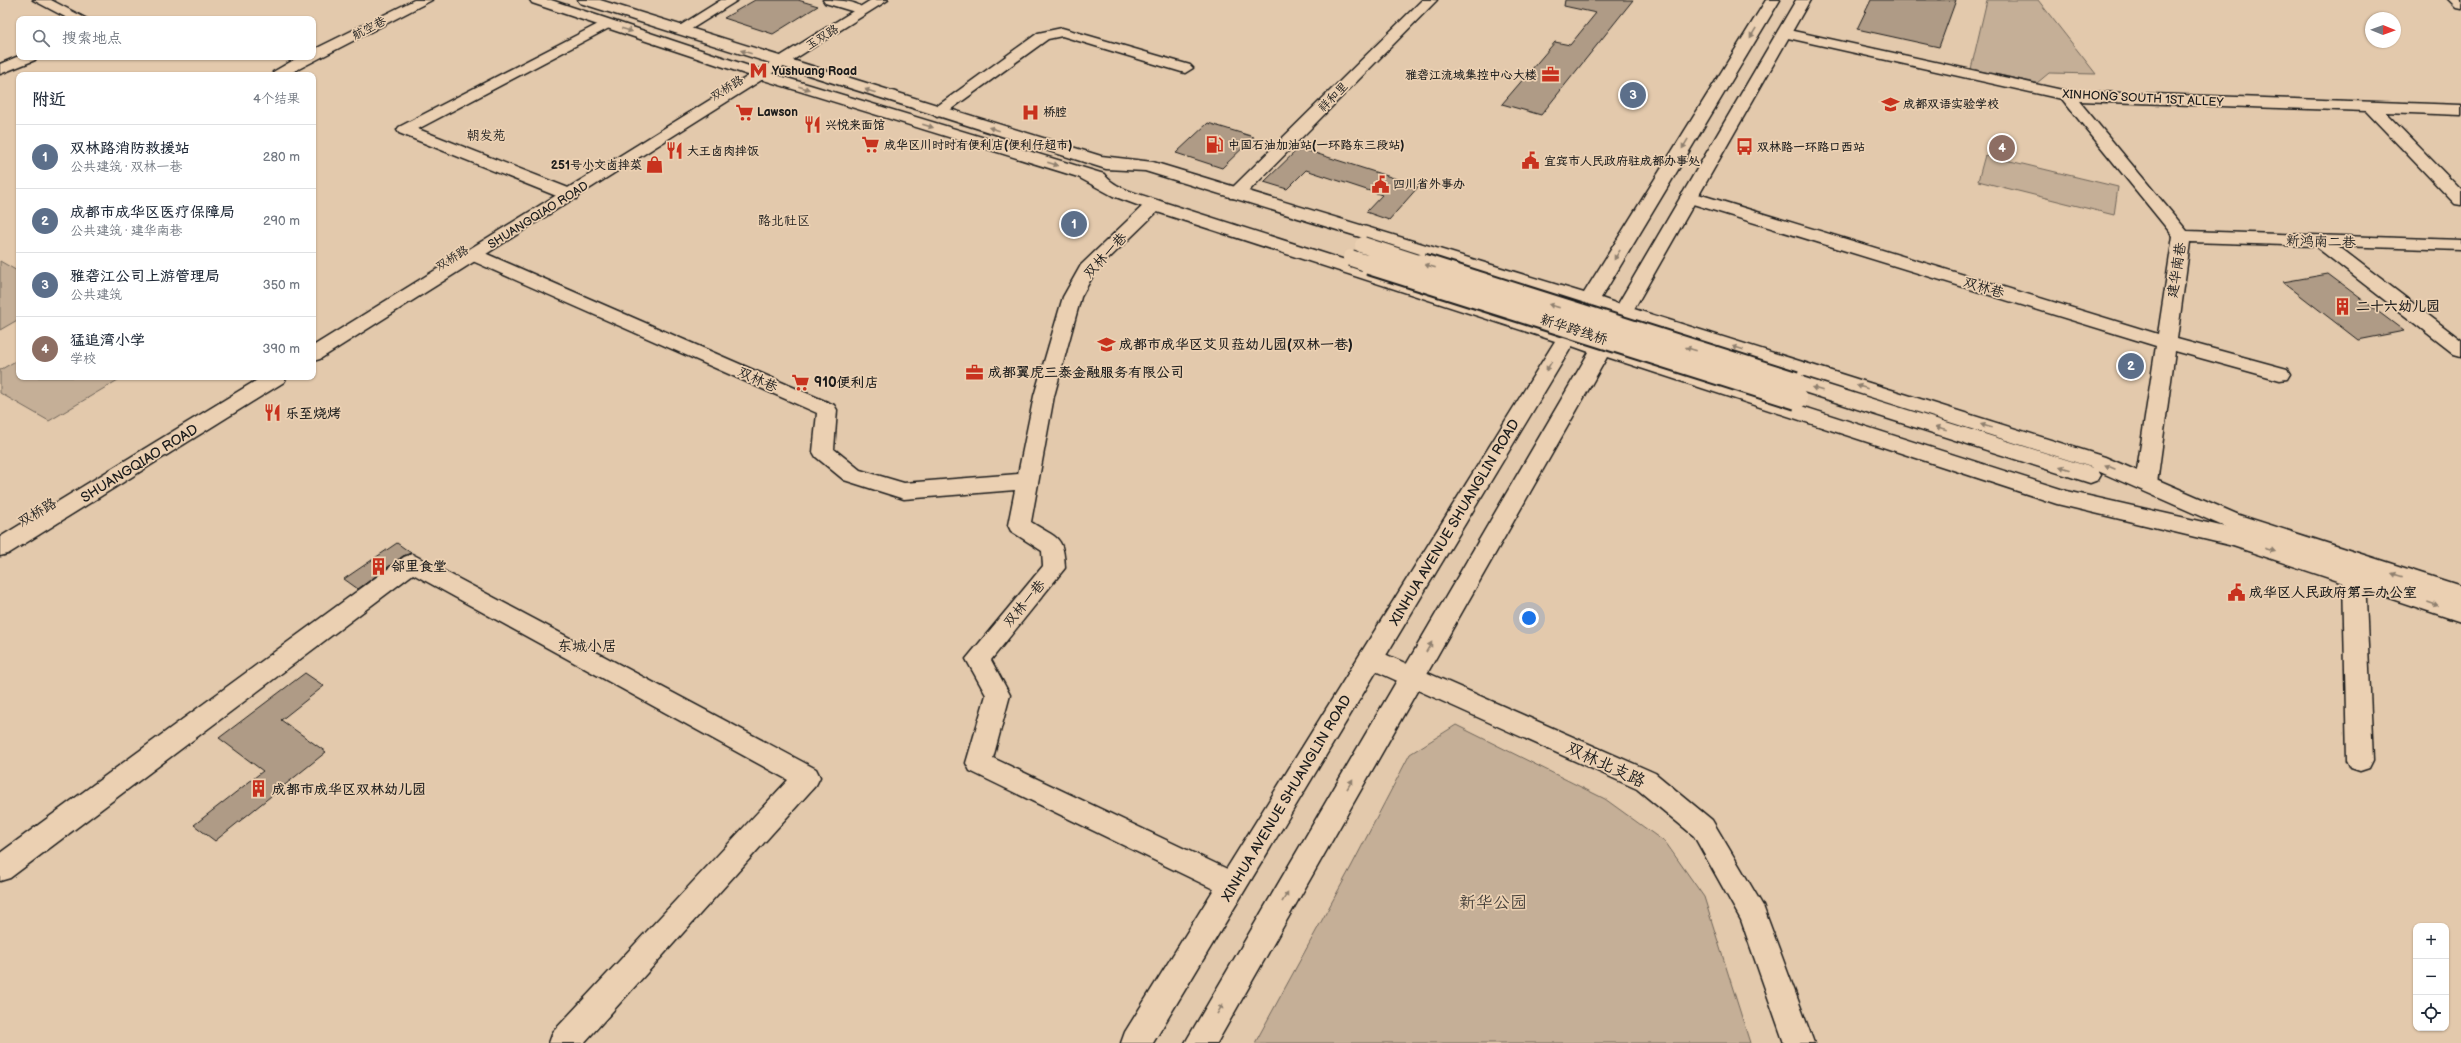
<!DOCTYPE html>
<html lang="zh">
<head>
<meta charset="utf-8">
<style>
  :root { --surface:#fff; --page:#f6f6f7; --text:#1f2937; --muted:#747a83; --line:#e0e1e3; --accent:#db2777 }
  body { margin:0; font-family:"Balsamiq Sans","LXGW WenKai TC",sans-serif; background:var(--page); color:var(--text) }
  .controls { position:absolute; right:12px; bottom:12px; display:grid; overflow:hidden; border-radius:8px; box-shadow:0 1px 3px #0004 }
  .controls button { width:36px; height:36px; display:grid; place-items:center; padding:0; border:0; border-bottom:1px solid var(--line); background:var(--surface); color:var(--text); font:20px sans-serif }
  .compass { position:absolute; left:2365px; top:12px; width:36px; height:36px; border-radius:50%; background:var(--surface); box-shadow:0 1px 3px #0004; rotate:91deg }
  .you { position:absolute; left:1529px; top:618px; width:14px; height:14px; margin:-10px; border:3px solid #fff; border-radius:50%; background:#1a73e8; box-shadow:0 0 0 6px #1a73e833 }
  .badge { display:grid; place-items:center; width:26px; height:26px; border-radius:50%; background:var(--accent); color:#fff; font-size:13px; font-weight:700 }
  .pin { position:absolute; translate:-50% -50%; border:2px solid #fff; box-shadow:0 1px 4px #0006 }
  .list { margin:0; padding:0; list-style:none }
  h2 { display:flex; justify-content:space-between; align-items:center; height:52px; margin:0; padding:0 16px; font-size:17px }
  h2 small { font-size:13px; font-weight:400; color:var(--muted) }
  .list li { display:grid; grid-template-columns:26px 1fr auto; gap:12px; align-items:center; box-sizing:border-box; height:64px; padding:0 16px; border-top:1px solid var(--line) }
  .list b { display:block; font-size:15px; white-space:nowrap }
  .list p { margin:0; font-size:13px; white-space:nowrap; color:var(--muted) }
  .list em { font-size:13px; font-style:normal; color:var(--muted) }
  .icon { flex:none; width:22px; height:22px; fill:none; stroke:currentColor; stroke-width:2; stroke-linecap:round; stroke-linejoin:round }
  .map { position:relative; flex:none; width:2461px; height:1043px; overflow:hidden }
  .search { position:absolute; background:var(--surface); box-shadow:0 1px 3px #0004; left:16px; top:16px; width:300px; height:44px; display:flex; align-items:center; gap:10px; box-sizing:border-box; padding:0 14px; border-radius:8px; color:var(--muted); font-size:15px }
  .panel { position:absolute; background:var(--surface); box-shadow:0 1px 3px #0004; left:16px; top:72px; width:300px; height:308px; border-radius:8px }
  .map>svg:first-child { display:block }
  .green { fill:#c5af97; stroke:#70665a }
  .building { fill:#af9b86; stroke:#1c1c1c }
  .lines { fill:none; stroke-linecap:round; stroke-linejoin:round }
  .minor-casing { stroke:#1c1c1c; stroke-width:3 }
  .tertiary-casing { stroke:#1c1c1c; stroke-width:3 }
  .secondary-casing { stroke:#1c1c1c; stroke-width:3 }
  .primary-casing { stroke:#1c1c1c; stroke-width:3 }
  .minor { fill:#ebd0b2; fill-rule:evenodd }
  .tertiary { fill:#ebd0b2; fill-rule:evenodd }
  .secondary { fill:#ebd0b2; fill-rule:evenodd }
  .primary { fill:#ebd0b2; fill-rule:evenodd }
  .primary-bridge-far1-casing { stroke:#1c1c1c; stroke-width:18; stroke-linecap:butt }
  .primary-bridge-casing { stroke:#1c1c1c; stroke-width:24; stroke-linecap:butt }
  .primary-bridge-far1 { stroke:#ebd0b2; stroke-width:16 }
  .primary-bridge { stroke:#ebd0b2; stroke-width:20 }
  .oneway { fill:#8e7f6e }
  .labels { text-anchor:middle; stroke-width:3.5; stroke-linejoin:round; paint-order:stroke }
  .far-street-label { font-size:12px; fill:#1c1c1c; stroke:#ebd0b2 }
  .far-poi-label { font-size:12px; font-weight:bold; fill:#1c1c1c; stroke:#ebd0b2; text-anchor:start }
  .far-neighbourhood-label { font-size:13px; fill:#1c1c1c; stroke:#ebd0b2 }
  .street-label { font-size:14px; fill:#1c1c1c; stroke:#ebd0b2 }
  .poi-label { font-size:14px; font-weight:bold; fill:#1c1c1c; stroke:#ebd0b2; text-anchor:start }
  .neighbourhood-label { font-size:15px; fill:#1c1c1c; stroke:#ebd0b2 }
  .near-street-label { font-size:17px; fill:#1c1c1c; stroke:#ebd0b2 }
  .near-park-label { font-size:17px; fill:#46413b; stroke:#ebd0b2 }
</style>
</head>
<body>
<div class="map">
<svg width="2461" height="1043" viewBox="0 0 2461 1043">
  <rect width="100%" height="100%" fill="#e3c9ac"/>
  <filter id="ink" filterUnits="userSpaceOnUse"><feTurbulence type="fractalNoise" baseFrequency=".025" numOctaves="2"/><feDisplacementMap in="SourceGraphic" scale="8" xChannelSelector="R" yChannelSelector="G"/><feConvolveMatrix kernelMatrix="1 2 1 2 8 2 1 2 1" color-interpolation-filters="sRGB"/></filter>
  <g filter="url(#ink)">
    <path class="green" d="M1987,0H2038L2096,74L2049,73L2037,83L1971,69Z
      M1985,155L2118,187L2114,215L1978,181Z
      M0,261L19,272V319L0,330Z
      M19,359V377H123L49,421L0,393V370Z
      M1456,725L1605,799L1666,843L1704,897L1750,1043H1255L1351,867L1410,754Z"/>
    <path class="building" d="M755,0H798L818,6L773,34L724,18Z
      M1565,0H1633L1541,115L1502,104L1555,42L1570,45L1596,13L1564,6Z
      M1871,0H1956L1939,47L1857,29Z
      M1208,123L1254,137L1222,168L1176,153Z
      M1299,148L1419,186L1389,220L1366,212L1382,195L1306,170L1287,189L1264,182Z
      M2328,274L2404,331L2358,340L2283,282Z
      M397,543L411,553L403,556L358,589L344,579Z
      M305,673L324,686L281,720L326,752L215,841L194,825L263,771L219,738Z"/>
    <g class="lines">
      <defs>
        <path id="minor" d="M33,0H51L87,19H69Z
          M414,0H432L287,75H276L273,72L299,57H313V50Z
          M721,0H738L685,33H675L673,30Z
          M823,0C834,0 855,0 862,8L855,12L825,3Z
          M1422,0H1437L1242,198H1230L1228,194L1230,190Z
          M606,20L611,21L613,24L611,27L418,129L576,191L579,195L576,199H564L399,133L397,130L399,127Z
          M1062,28L1190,65L1193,68L1185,73L1062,36L1048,39L943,115L937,117L929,112L1038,33Z
          M1784,29L2067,91L2461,105V115L2385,112L2461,190V205L2455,204L2366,111L2079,101L2187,231L2461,240V250L2338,246L2461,340V356L2454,354L2315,246L2190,242L2177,339L2287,369L2290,374L2287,379L2280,380L2175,351L2157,483L2154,488L2146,491L2138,488L2135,483L2156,346L1683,201L1680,197L1683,193H1695L2158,334L2173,236L2062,99L1779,36L1777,33L1779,30Z
          M19,56L37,57L35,60L0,74V64Z
          M1154,200L1160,201L1163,205L1160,209L1095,272L1081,297L1054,396L1031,522C1057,539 1064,535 1065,568L991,660L1010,695L993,758L1242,876L1246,885L1242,894L1232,898L970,771L966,763L986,695L966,659L1043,566L1042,551L1011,531L1008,525L1015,490L904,499L844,480L816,457L813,452L817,413L468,259L465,255L468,251H480L834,405L837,410L834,449L860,470L904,483L1018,474L1034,396L1063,297L1081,265L1148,201Z
          M412,554L816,769L820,777L816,785L584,1043H549L553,1032L788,780L413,574L10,878L0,881V853L404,557Z
          M2354,568L2362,571L2365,577L2373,760L2369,768L2360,771L2351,768L2347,760L2343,577L2346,571Z"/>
        <path id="tertiary" d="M1371,648L1655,773L1712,820L1763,906L1814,1043H1784L1741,920L1694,836L1637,789L1362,665L1359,658L1362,651Z"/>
        <path id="secondary" d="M871,0H888L320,359L313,361V346Z
          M262,377H287L284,382L8,554L0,556V537Z"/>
        <path id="primary" d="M530,0H551L767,72L1104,174C1114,189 1143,195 1160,201L1562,329L1578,304L1145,171L1106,169L580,3L578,0H600L1101,156L1153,162L1584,293L1766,0H1780L1601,298L1618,304L1796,0H1810L1634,309L2105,457L2239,515L2461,586V622L2233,546L2057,504L1607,357L1217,1043H1185L1589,352L1572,346L1153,1043H1121L1125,1032L1555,341L1148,209L1113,196L1078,177L757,78L532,3ZM1594,309L1611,314L1596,340L1579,335ZM1628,320L2091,467L2093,468L1802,377L1795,375L1788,377L1785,382L1788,387L2090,483L2098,480L2101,475L2098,471L2225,527L2067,491L1613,346Z
          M2448,0H2461V9L2456,8Z"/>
      </defs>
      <use href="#minor" class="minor-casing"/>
      <use href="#tertiary" class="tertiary-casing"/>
      <use href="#secondary" class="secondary-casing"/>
      <use href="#primary" class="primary-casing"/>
      <use href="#minor" class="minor"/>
      <use href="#tertiary" class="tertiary"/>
      <use href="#secondary" class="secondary"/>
      <use href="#primary" class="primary"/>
      <defs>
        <path id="primary-bridge-far1" d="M1363,245L1425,265
          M1351,258L1372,265"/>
        <path id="primary-bridge" d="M1369,264L1797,399
          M1422,264L1795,382"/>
      </defs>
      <use href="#primary-bridge-far1" class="primary-bridge-far1-casing"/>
      <use href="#primary-bridge" class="primary-bridge-casing"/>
      <use href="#primary-bridge-far1" class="primary-bridge-far1"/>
      <use href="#primary-bridge" class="primary-bridge"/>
    </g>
    <defs><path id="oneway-solid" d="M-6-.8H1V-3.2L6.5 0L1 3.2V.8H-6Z"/></defs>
    <g class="oneway">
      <use href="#oneway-solid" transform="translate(627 30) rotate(18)"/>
      <use href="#oneway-solid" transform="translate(1753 33) rotate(121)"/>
      <use href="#oneway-solid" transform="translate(746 52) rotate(-162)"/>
      <use href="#oneway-solid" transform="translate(804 88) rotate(17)"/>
      <use href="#oneway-solid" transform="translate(870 91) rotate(-163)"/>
      <use href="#oneway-solid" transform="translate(928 126) rotate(17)"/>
      <use href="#oneway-solid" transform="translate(994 129) rotate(-163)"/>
      <use href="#oneway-solid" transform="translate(1685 144) rotate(121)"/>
      <use href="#oneway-solid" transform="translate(1053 164) rotate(17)"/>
      <use href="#oneway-solid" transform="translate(1617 255) rotate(121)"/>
      <use href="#oneway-solid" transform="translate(1430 266) rotate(-162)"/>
      <use href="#oneway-solid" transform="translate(1554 306) rotate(-162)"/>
      <use href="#oneway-solid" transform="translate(1738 348) rotate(-163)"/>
      <use href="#oneway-solid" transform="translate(1691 349) rotate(-162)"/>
      <use href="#oneway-solid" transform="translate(1549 366) rotate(121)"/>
      <use href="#oneway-solid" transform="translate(1862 387) rotate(-163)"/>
      <use href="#oneway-solid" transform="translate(1817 389) rotate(-162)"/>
      <use href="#oneway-solid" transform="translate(1986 426) rotate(-162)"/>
      <use href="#oneway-solid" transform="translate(1941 428) rotate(-162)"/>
      <use href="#oneway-solid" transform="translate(2110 467) rotate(-157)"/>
      <use href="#oneway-solid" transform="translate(2065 468) rotate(-162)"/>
      <use href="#oneway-solid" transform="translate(2270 550) rotate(18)"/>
      <use href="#oneway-solid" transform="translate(2397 575) rotate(-162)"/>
      <use href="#oneway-solid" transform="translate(2433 604) rotate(19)"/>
      <use href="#oneway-solid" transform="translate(1429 647) rotate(-60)"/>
      <use href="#oneway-solid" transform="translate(1350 784) rotate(-60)"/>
      <use href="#oneway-solid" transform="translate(1285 897) rotate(-60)"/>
      <use href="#oneway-solid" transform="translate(1220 1009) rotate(-60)"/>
    </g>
  </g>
  <defs>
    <symbol id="metro-bare" viewBox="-9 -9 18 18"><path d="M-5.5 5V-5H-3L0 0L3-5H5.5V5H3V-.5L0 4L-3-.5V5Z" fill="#c8321e" stroke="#ebd0b2" stroke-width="2.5" paint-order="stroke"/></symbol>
    <symbol id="office-bare" viewBox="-9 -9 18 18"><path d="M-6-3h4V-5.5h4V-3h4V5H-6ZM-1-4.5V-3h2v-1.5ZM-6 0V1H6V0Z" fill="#c8321e" stroke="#ebd0b2" stroke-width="2.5" paint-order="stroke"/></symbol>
    <symbol id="school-bare" viewBox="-9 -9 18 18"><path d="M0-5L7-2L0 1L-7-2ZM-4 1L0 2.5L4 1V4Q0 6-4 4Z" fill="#c8321e" stroke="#ebd0b2" stroke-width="2.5" paint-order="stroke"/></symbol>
    <symbol id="supermarket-bare" viewBox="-9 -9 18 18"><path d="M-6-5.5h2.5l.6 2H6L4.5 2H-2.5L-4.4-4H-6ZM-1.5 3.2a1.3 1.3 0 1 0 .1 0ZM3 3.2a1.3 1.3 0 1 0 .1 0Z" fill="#c8321e" stroke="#ebd0b2" stroke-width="2.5" paint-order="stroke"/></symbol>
    <symbol id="hospital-bare" viewBox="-9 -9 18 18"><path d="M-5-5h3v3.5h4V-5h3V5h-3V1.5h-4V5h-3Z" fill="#c8321e" stroke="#ebd0b2" stroke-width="2.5" paint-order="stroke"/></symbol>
    <symbol id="restaurant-bare" viewBox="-9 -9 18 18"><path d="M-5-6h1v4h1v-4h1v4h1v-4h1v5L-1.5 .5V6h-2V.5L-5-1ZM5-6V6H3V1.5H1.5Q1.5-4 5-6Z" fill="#c8321e" stroke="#ebd0b2" stroke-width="2.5" paint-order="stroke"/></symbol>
    <symbol id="fuel-bare" viewBox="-9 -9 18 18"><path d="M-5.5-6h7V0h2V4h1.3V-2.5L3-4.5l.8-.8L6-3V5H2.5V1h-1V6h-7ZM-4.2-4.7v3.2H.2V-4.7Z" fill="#c8321e" stroke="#ebd0b2" stroke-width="2.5" paint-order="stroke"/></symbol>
    <symbol id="bus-bare" viewBox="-9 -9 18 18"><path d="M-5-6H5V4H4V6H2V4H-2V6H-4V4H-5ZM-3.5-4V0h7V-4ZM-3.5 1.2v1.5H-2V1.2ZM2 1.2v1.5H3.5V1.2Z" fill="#c8321e" stroke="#ebd0b2" stroke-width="2.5" paint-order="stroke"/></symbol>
    <symbol id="civic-bare" viewBox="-9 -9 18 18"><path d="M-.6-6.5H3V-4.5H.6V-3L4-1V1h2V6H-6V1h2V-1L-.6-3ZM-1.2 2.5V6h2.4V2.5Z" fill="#c8321e" stroke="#ebd0b2" stroke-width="2.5" paint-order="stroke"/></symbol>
    <symbol id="shop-bare" viewBox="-9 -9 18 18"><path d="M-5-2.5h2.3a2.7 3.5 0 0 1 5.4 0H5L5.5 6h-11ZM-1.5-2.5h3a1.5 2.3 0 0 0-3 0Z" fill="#c8321e" stroke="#ebd0b2" stroke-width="2.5" paint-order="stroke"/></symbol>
    <symbol id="building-bare" viewBox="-9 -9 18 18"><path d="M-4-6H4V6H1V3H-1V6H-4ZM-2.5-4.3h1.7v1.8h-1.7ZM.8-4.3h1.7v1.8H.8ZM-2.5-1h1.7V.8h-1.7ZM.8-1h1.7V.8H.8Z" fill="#c8321e" stroke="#ebd0b2" stroke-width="2.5" paint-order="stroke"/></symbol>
  </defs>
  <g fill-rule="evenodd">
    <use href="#metro-bare" x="746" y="58" width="25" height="25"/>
    <use href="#office-bare" x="1538" y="62" width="25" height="25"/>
    <use href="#school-bare" x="1878" y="92" width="25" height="25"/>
    <use href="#supermarket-bare" x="732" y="100" width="25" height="25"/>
    <use href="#hospital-bare" x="1018" y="100" width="25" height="25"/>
    <use href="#restaurant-bare" x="800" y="112" width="25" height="25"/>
    <use href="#supermarket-bare" x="858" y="132" width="25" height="25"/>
    <use href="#fuel-bare" x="1202" y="132" width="25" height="25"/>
    <use href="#bus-bare" x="1732" y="134" width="25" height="25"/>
    <use href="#restaurant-bare" x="662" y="138" width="25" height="25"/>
    <use href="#civic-bare" x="1518" y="148" width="25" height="25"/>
    <use href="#shop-bare" x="642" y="152" width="25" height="25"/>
    <use href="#civic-bare" x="1368" y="172" width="25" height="25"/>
    <use href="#building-bare" x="2330" y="294" width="25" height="25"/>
    <use href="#school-bare" x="1094" y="332" width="25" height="25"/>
    <use href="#office-bare" x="962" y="360" width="25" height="25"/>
    <use href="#supermarket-bare" x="788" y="370" width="25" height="25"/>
    <use href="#restaurant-bare" x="260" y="400" width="25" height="25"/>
    <use href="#building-bare" x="366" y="554" width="25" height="25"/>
    <use href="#civic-bare" x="2224" y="580" width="25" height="25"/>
    <use href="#building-bare" x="246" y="776" width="25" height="25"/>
  </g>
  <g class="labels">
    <g class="far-street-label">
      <text transform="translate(369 28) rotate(-27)" y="4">航空巷</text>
      <text transform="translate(822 37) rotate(-32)" y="4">玉双路</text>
      <text transform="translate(727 88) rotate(-32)" y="4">双桥路</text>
      <text transform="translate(1333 97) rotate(-45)" y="4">祥和里</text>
      <text transform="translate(2143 98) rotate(3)" y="4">XINHONG SOUTH 1ST ALLEY</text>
      <text transform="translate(538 215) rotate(-32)" y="4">SHUANGQIAO ROAD</text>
      <text transform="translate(452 258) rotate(-32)" y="4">双桥路</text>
    </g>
    <g class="far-poi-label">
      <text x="772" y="75">Yushuang Road</text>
      <text x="1537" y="79" text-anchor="end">雅砻江流域集控中心大楼</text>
      <text x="1903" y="108">成都双语实验学校</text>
      <text x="757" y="116">Lawson</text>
      <text x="1043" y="116">桥腔</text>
      <text x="825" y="129">兴悦来面馆</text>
      <text x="884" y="149">成华区川时时有便利店(便利仔超市)</text>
      <text x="1228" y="149">中国石油加油站(一环路东三段站)</text>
      <text x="1757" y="151">双林路一环路口西站</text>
      <text x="687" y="155">大王卤肉拌饭</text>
      <text x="1544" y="165">宜宾市人民政府驻成都办事处</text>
      <text x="642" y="169" text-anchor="end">251号小文卤拌菜</text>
      <text x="1393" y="188">四川省外事办</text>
    </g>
    <g class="far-neighbourhood-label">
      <text x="486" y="140">朝发苑</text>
      <text x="784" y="225">路北社区</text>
    </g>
    <g class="street-label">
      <text transform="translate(2321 241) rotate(2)" y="5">新鸿南二巷</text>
      <text transform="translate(1105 255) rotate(-47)" y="5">双林一巷</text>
      <text transform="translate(2176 270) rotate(-81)" y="5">建华南巷</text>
      <text transform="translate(1984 287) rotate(17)" y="5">双林巷</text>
      <text transform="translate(1574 329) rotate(18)" y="5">新华跨线桥</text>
      <text transform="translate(758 379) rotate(24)" y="5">双林巷</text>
      <text transform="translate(139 463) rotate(-32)" y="5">SHUANGQIAO ROAD</text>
      <text transform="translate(37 512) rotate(-31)" y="5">双桥路</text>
      <text transform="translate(1454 522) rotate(-59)" y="5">XINHUA AVENUE SHUANGLIN ROAD</text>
      <text transform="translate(1024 603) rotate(-50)" y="5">双林一巷</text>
      <text transform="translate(1286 798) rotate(-59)" y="5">XINHUA AVENUE SHUANGLIN ROAD</text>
    </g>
    <g class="poi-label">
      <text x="2356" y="311">二十六幼儿园</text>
      <text x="1119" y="349">成都市成华区艾贝菈幼儿园(双林一巷)</text>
      <text x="988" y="377">成都翼虎三泰金融服务有限公司</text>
      <text x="814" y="387">910便利店</text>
      <text x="285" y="418">乐至烧烤</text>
      <text x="391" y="571">邻里食堂</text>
      <text x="2249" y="597">成华区人民政府第二办公室</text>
      <text x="272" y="794">成都市成华区双林幼儿园</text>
    </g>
    <g class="neighbourhood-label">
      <text x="587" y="651">东城小居</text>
    </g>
    <g class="near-street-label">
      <text transform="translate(1606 764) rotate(25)" y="6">双林北支路</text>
    </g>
    <g class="near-park-label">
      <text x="1493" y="908">新华公园</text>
    </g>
  </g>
</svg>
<div class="controls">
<button>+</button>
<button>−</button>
<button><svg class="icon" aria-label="locate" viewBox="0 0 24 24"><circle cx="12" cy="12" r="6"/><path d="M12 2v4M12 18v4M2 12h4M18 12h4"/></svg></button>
</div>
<svg class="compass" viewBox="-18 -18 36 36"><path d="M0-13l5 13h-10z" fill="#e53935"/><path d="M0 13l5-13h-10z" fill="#747a83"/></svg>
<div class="you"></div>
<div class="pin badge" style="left:1074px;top:224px;background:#5c6f8a">1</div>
<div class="pin badge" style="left:2131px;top:366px;background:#5c6f8a">2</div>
<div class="pin badge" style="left:1633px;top:95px;background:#5c6f8a">3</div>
<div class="pin badge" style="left:2002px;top:148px;background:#8d6e63">4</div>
<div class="search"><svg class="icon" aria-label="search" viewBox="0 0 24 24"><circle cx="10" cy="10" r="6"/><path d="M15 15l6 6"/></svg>搜索地点</div>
<section class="panel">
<h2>附近<small>4个结果</small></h2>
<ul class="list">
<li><span class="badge" style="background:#5c6f8a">1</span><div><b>双林路消防救援站</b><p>公共建筑 · 双林一巷</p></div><em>280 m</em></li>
<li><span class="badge" style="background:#5c6f8a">2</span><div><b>成都市成华区医疗保障局</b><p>公共建筑 · 建华南巷</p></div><em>290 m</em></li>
<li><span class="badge" style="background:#5c6f8a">3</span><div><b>雅砻江公司上游管理局</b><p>公共建筑</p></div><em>350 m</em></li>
<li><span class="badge" style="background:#8d6e63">4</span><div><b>猛追湾小学</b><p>学校</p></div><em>390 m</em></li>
</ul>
</section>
</div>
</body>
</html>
